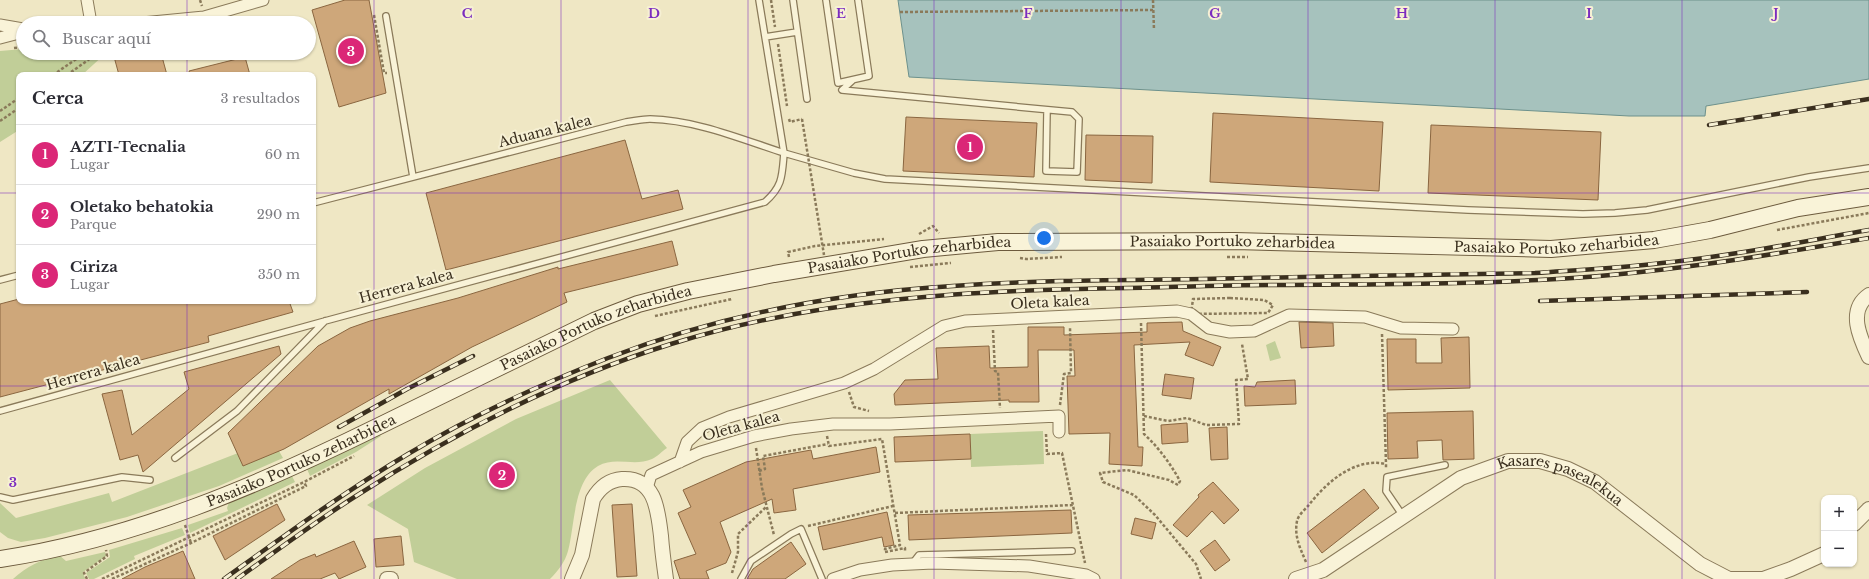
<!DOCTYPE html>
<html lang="es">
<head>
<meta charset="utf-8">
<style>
  :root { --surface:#fff; --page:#f7f7f7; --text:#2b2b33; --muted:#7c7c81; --line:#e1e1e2; --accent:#db2777 }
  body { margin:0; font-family:"Libre Baskerville",serif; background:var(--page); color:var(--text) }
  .controls { position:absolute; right:12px; bottom:12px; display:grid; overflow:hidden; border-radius:8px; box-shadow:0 1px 3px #0004 }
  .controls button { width:36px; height:36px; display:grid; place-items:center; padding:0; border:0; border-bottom:1px solid var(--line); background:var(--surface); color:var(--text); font:20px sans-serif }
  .you { position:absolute; left:1044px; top:238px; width:14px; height:14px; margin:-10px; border:3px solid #fff; border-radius:50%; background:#1a73e8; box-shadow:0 0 0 6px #1a73e833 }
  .badge { display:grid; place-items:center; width:26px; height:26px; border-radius:50%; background:var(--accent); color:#fff; font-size:13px; font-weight:700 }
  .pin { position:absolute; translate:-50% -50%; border:2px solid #fff; box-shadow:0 1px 4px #0006 }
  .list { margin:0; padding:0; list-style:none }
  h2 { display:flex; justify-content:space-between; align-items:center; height:52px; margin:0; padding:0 16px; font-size:17px }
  h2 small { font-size:13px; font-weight:400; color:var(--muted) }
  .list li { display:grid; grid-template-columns:26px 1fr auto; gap:12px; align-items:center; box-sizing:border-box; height:60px; padding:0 16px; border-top:1px solid var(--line) }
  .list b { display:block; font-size:15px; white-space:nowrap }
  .list p { margin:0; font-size:13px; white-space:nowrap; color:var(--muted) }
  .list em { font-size:13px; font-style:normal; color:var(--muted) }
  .icon { flex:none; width:22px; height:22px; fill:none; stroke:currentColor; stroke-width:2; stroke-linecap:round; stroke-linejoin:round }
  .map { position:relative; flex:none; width:1869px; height:579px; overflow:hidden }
  .search { position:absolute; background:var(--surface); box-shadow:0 1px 3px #0004; left:16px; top:16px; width:300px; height:44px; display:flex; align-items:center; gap:10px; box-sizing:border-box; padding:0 14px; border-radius:22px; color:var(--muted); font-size:15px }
  .panel { position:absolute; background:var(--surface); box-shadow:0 1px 3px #0004; left:16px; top:72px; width:300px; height:232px; border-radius:8px }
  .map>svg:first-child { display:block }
  .green { fill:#c1ce98 }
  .water { fill:#a6c2bd; stroke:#6d918c }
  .building { fill:#cea77a; stroke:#8a6640 }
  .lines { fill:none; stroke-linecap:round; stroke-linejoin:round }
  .service-casing { stroke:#8a7a5a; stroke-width:8 }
  .minor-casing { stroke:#8a7a5a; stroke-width:13 }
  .tertiary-casing { stroke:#8a7a5a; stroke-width:16 }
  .secondary-casing { stroke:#6c5a3d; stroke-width:18 }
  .path { stroke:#8a7a5a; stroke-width:2.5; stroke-dasharray:3 2; stroke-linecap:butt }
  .service { stroke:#f9f3d8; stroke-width:5.5 }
  .minor { stroke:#f9f3d8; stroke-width:11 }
  .tertiary { stroke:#f9f3d8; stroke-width:14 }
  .secondary { stroke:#f9f3d8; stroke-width:16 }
  .rail-casing { stroke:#3a2f1e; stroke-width:4.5 }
  .rail { stroke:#f6f0d4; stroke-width:3; stroke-dasharray:9; stroke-linecap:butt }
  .path-bridge { stroke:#8a7a5a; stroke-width:2.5; stroke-dasharray:3 2; stroke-linecap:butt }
  .grid { fill:none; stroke:#7b2cbf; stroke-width:1; stroke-opacity:0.55 }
  .labels { text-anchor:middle; stroke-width:4; stroke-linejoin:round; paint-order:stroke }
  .street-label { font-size:14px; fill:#3a2f1e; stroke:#f6f0d4 }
  .grid-label { font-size:13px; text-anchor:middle; font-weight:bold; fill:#7b2cbf; stroke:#f6f0d4; stroke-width:4; stroke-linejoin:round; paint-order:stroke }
</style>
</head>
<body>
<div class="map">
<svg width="1869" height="579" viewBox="0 0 1869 579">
  <rect width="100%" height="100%" fill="#efe7c4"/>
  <path class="green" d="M23,49V53H106L82,75H19V130L0,142V51Z
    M1275,341L1281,358L1270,361L1266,345Z
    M610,380L667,448C662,451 657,457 652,459C634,467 615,456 598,466C573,481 575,526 568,551C565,562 558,571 550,579H457L414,562L408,529L367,505L425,468L516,419Z
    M1043,431L1044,464L971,467L970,434Z
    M379,434L381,436L356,452L310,476L307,469Z
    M279,451L283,458L219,486L127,517L45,538L21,542L8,538L0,532V503L16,518L109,493L112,502L238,453L244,465Z
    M292,476L295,482L190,533L188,525L228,511L227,508L229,502Z
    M182,528L185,535L134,556L135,559L94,579H89L86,573L110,557L109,550Z
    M105,552L106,556L83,572L85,579H13C27,566 41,560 59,555L66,561Z"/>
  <path class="water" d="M898,0H1869V79L1706,106L1705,116H1629L909,77Z"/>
  <path class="building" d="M345,0H369L386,93L339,107L312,10Z
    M113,53H161L167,75H119Z
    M245,57L250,75H190L189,71Z
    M1213,113L1383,122L1379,191L1210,182Z
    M906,117L1037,123L1034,177L903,171Z
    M1431,125L1601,132L1598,200L1428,193Z
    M1086,135L1153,136L1152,183L1085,180Z
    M625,140L642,199L678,190L683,209L446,270L426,193Z
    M672,241L678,265L564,293L567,302L472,347L389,394V389L284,449L243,466L228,433L318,346L350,328L370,321L458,298L558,267V269Z
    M19,299V301H289L293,312L208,336L209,342L0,397V304Z
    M1182,322L1183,331L1221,347L1213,366L1185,355L1190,342L1134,345L1138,447H1143L1142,466L1109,464L1110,433L1069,434L1067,376H1075L1074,350H1038L1039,402H1009V400L895,405L894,394L905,380L938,379L936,348L989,346L990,368L1028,367V327H1064V335L1147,332V323Z
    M1299,322L1333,323L1334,346L1301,348Z
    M1469,337L1470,388L1388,390L1387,339H1416V363H1442L1441,338Z
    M279,346L281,354L143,472L138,455L120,460L102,394L122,390L132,435L189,389L184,372Z
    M1165,374L1194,378L1191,399L1162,395Z
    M1295,380L1296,404L1245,406L1244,386L1255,387L1257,382Z
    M1473,411L1474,459L1443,460L1442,440L1417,441L1418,458L1388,459L1387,413Z
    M1187,423L1188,442L1162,444L1161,425Z
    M1227,427L1228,459L1211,460L1209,428Z
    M970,434L971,459L895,462L894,437Z
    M876,447L880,472L793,489L796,510L774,513L772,499L720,522L731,552L726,563L706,571L709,579H680L674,561L696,554L678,513L691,507L683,490L746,462L811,450L813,459Z
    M1213,482L1239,510L1224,524L1212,511L1187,537L1173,525L1199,497L1198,495Z
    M1364,489L1379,508L1322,553L1307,533Z
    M277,504L285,520L225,560L213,536Z
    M632,504L637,576L617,577L612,505Z
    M1071,510L1072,533L909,540L908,515Z
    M887,512L894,545L884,547L882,537L823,550L818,527Z
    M1135,518L1156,523L1152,539L1131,534Z
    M401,536L404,565L376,567L374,539Z
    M1215,540L1230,560L1215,571L1200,551Z
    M354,541L366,567L339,579L335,573L320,579H271L300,560L315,554L316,557Z
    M791,542L806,564L785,579H747L753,569Z
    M183,551L195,579H122L145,567Z"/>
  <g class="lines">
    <defs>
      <path id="service" d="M759,0L784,153L854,173L885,179L1468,210L1583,214L1615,213L1647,210L1809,177L1869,168
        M793,0L807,99
        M826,0L838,83L869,76L858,0
        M386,16L413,177
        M765,37L797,32
        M853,80L842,90L1072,112L1079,119L1077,172L1046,171L1047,111
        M0,280L19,275
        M0,411L325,321L765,202C783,186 782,176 784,153C741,139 696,120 650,119C643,119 634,121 626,122L313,203
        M175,458L237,411L325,321
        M0,497L13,500L122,477L150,480
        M1403,516L1386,491L1387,477L1445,465
        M912,564L919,555L1072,551
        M741,579L751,561L791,534L801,529L822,579"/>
      <path id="minor" d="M87,0L91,23
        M142,23L204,17L263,0
        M0,25L23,29
        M0,38L23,32
        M680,462L687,442L702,428L729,417L844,383L874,369L944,326L965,321L1177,311L1191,314L1209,328L1230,332L1254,331L1289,315L1365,317L1401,328L1453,329
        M647,488L651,475L701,452L754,436L791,429L833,424H890L1059,416V432
        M833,579L860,570L892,565L933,563L1029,566L1086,575L1094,579"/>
      <g id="tertiary">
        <path d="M1869,295C1847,310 1860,338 1869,357"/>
        <path d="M1854,524L1869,509"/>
        <path d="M387,579H391"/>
        <path d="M572,579L582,555L593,499C600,487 609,480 622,479C656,477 658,512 661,536C662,550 664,565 666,579"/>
        <path id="s1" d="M1296,579L1323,570L1461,478L1508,461H1540L1568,469L1595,482L1700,564L1729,579H1763L1791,569L1824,554"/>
      </g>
      <g id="secondary">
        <path id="s2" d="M0,559C134,539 259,485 379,426C451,391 522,356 594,321L638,304L688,291L774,274L923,249L998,242L1235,241L1551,249L1654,240L1710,230L1798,208L1869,197"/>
      </g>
    </defs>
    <use href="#service" class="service-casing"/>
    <use href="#minor" class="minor-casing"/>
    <use href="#tertiary" class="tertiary-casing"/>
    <use href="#secondary" class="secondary-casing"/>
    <path class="path" d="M200,0L202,6
      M771,0L775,27
      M1153,0L1154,30
      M900,12L1153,10
      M374,15L384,73H387
      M778,44L787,106
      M14,48L23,47
      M53,75L85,53
      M67,75L98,53
      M0,111L19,98
      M789,119L790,122L802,119
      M0,121L19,108
      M1777,230L1869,213
      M919,234L933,226L939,233
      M789,257L788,252L815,246L884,239
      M1227,257H1248
      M1020,258L1026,259L1062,257
      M910,267L951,263
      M1230,298L1264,300L1273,305L1268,313L1191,314L1193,299Z
      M655,316L732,299
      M1141,323L1144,434C1159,448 1170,463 1180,481L1178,485L1169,480L1127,470L1100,473L1103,482L1134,495L1155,515L1196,564L1201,579
      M993,330L995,371L998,372L1000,408
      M1382,334L1386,464
      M849,392L854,407L869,411
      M1060,405L1064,374L1071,373L1070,327
      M1144,416L1168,421L1187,418L1206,425L1239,424L1236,380L1248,379L1242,344
      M1046,434L1047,454L1062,453L1085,563
      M827,436L829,446L882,439L900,545L885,549V552
      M756,448L762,488L774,535
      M759,471L765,469L763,456L828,444
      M895,513L1073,505
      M185,525L191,543
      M808,526L893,506
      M885,552L905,548V552
      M1306,562C1300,548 1294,536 1297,521C1298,516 1304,510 1308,506C1326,483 1354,457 1386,464V469
      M732,573L738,552V534L766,507
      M87,579L84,573L107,556L106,550
      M102,579L304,482L354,456
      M112,579L191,543L306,486L304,482"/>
    <use href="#service" class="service"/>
    <use href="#minor" class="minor"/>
    <use href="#tertiary" class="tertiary"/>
    <use href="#secondary" class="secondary"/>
    <defs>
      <path id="rail" d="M1709,125L1869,99
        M1540,301L1807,292
        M339,427L407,389L473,356
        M224,579C284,536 344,492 408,454C471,416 539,385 608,358C717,316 836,293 953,286C1036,280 1119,280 1202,279C1313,277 1424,274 1535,273C1578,270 1620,268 1662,263C1732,256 1800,242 1869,230
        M237,579C276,551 315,522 356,496C454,433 559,379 671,344C819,298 974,290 1128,288C1176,287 1225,285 1273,285C1361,284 1450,285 1538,280C1650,275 1759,257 1869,238"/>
    </defs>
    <use href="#rail" class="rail-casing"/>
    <use href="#rail" class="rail"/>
    <path class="path-bridge" d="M802,119L824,255"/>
  </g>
  <path class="grid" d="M187,0V23M374,0V579M561,0V579M748,0V579M934,0V579M1121,0V579M1308,0V579M1495,0V579M1682,0V579M187,53V75M0,193H19M313,193H1869M187,301V579M0,386H1869"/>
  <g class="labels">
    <g class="street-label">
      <text transform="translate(545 131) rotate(-14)" y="5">Aduana kalea</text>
      <text dy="5" stroke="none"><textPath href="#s2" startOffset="1290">Pasaiako Portuko zeharbidea</textPath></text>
      <text dy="5" stroke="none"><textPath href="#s2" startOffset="1614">Pasaiako Portuko zeharbidea</textPath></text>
      <text dy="5" stroke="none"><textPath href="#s2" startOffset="966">Pasaiako Portuko zeharbidea</textPath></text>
      <text transform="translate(406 286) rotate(-15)" y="5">Herrera kalea</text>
      <text transform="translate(1050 302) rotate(-3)" y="5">Oleta kalea</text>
      <text dy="5" stroke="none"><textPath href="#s2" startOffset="642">Pasaiako Portuko zeharbidea</textPath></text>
      <text transform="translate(93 372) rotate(-16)" y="5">Herrera kalea</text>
      <text transform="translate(741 426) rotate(-15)" y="5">Oleta kalea</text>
      <text dy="5" stroke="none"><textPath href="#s2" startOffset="318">Pasaiako Portuko zeharbidea</textPath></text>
      <text dy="5" stroke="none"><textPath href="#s1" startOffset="301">Kasares pasealekua</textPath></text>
    </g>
  </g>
  <g class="grid-label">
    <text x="467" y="18">C</text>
    <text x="654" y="18">D</text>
    <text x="841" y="18">E</text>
    <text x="1028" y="18">F</text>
    <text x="1215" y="18">G</text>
    <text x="1402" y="18">H</text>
    <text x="1589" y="18">I</text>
    <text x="1776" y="18">J</text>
    <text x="13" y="487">3</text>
  </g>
</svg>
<div class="controls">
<button>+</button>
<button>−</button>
</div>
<div class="you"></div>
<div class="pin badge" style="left:970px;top:147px">1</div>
<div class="pin badge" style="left:502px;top:475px">2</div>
<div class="pin badge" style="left:351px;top:51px">3</div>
<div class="search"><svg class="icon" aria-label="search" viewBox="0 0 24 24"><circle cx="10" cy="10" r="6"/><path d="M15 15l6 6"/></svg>Buscar aquí</div>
<section class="panel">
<h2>Cerca<small>3 resultados</small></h2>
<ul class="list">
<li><span class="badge">1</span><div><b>AZTI-Tecnalia</b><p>Lugar</p></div><em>60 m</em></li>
<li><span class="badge">2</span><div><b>Oletako behatokia</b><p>Parque</p></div><em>290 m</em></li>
<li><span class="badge">3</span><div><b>Ciriza</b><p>Lugar</p></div><em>350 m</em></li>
</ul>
</section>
</div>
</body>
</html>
